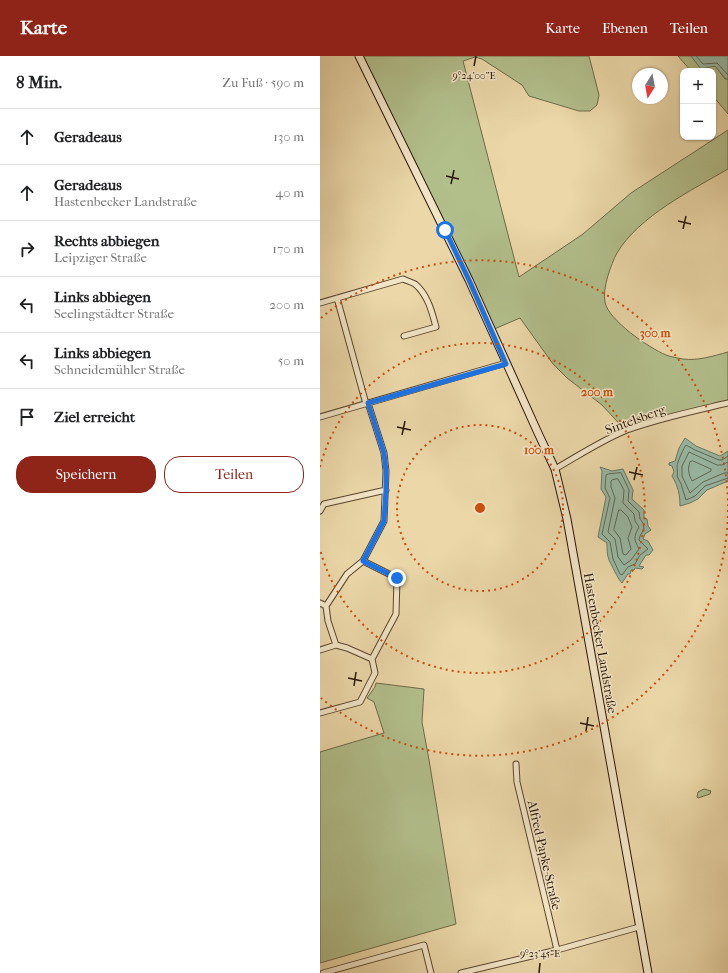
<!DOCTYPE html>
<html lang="de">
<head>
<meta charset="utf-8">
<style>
  :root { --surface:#fff; --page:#f2f2f2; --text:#202124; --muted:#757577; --line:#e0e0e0; --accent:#8f2418 }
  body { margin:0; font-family:"IM FELL French Canon",serif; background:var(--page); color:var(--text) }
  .controls { position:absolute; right:12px; top:12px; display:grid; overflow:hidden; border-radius:8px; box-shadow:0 1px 3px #0004 }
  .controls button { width:36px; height:36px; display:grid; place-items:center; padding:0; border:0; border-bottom:1px solid var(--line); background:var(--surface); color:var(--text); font:20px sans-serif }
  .compass { position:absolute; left:312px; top:12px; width:36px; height:36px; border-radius:50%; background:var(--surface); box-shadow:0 1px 3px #0004; rotate:191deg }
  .stop { position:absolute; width:12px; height:12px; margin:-9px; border:3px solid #1a73e8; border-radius:50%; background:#fff }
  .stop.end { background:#1a73e8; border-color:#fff; box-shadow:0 1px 4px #0008 }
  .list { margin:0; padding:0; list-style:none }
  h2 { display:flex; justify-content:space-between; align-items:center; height:52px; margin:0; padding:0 16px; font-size:17px }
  h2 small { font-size:13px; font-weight:400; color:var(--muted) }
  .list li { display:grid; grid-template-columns:26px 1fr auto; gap:12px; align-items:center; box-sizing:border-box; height:56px; padding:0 16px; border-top:1px solid var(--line) }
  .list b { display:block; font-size:15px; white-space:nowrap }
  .list p { margin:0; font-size:13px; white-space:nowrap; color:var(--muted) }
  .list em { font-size:13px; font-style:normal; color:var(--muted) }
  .actions { display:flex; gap:8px; padding:12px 16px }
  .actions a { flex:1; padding:9px 0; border:1px solid var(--accent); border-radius:16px; text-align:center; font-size:14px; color:var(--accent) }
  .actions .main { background:var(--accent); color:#fff }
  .icon { flex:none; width:22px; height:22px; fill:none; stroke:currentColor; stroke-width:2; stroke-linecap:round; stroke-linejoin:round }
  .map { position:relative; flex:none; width:408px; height:917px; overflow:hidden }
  header { display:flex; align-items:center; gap:24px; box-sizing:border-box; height:56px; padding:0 20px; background:var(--accent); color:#fff }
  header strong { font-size:19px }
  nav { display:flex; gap:22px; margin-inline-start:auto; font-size:14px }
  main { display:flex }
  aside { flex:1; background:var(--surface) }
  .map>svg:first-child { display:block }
  .green { fill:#b2bf8b; stroke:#6d6a48 }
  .water { fill:#98baa6; stroke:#6b7865 }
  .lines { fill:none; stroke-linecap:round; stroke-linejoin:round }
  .shore { stroke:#606755; stroke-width:1 }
  .minor-casing { stroke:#59452d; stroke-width:7 }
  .secondary-casing { stroke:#281404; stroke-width:9 }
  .minor { stroke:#f2e5c6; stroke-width:5 }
  .secondary { stroke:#f2e5c6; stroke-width:7 }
  .route { stroke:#1a73e8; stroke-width:5 }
  .ticks { fill:none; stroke:#281404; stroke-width:1.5 }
  .ring { fill:none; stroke:#cb4f0b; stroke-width:2; stroke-dasharray:2 4 }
  .labels { text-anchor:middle; stroke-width:3; stroke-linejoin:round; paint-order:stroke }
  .street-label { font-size:13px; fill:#281404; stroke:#f2e5c6 }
  .ticks-label { font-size:10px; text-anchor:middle; fill:#281404; stroke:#f2e5c6; stroke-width:3; stroke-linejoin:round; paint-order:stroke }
  .centre { fill:#cb4f0b; stroke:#f2e5c6; stroke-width:2 }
  .ring-label { font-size:12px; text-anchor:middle; font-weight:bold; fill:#cb4f0b; stroke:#f2e5c6; stroke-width:3; stroke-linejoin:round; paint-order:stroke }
</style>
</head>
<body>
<header>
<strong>Karte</strong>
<nav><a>Karte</a><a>Ebenen</a><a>Teilen</a></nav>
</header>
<main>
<aside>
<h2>8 Min.<small>Zu Fuß · 590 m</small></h2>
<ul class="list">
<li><svg class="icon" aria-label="ahead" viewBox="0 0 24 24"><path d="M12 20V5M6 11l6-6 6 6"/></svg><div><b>Geradeaus</b></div><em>130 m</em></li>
<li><svg class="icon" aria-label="ahead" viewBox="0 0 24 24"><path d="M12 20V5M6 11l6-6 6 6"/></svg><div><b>Geradeaus</b><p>Hastenbecker Landstraße</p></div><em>40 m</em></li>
<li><svg class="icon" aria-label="right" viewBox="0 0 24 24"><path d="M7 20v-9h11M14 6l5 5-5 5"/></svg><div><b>Rechts abbiegen</b><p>Leipziger Straße</p></div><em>170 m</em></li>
<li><svg class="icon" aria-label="left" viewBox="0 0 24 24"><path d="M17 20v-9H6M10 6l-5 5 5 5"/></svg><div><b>Links abbiegen</b><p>Seelingstädter Straße</p></div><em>200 m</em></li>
<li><svg class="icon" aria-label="left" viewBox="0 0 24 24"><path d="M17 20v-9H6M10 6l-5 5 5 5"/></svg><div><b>Links abbiegen</b><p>Schneidemühler Straße</p></div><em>50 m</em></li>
<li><svg class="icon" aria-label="arrive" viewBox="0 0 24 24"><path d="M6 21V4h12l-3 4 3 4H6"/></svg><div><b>Ziel erreicht</b></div></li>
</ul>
<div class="actions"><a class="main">Speichern</a><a>Teilen</a></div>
</aside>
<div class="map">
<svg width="408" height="917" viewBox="0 0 408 917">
  <rect width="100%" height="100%" fill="#ebd7a8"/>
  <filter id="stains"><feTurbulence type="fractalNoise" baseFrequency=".005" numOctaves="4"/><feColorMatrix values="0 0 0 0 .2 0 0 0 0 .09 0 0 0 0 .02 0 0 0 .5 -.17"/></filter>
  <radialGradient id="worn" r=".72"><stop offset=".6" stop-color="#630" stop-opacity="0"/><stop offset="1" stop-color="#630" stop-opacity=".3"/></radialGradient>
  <path class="green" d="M39,0H269L279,39L277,49L270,55H259L209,40L202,29L162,3L155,1L143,5L199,221L263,178L311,137L408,74V113C372,134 319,160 297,197C291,208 282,233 285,246C288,264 329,292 346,299C351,301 358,302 363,303C378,305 393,300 408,296V347L306,375L282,349L247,322L233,308L200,262L172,274Z
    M358,0H371L381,12L395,10L405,23H408V58L393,40V15H371Z
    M56,627L104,633L102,666L109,704L136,868L0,907V696L64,677L54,646L47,642L55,631Z
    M384,733L391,735L390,738L378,742L377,741L378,736Z"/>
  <path class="water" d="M371,0H408V23H406L395,10L381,13Z
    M365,382L376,390L400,400L408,395V425L387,434L378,443L370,447L360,450C360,439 358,430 352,420L354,416L352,410L349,409V407L355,405L359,392Z
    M280,411L292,415L303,413L313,434L312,443L324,454V462L327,463L328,470L331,474L325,478L323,483L328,485L333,494L329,499H326L319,510L324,511L322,513L315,512L314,514H311L310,518H308L302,527C299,525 291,508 289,504C287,499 287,493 287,487L278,481L286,441L281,433L282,415Z"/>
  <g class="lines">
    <path class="shore" d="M376,0L383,8L397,7L408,19
      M408,400L402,404H399L375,394L366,389C364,391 357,407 357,410C357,414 358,416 357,420L361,428L366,444L375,440L385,430L408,422
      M373,405L391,413V415L372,425C369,419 367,413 370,406Z
      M408,406L402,409H397L369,396L362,410V420L370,437L383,426L404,417H408
      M301,417L309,434L308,445L319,456L320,463L323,467L324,473L320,480L319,484L328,493L320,499L315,508L308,511L302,519L300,518L293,503L290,486L282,478L290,442L285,432L286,419L288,418Z
      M298,423L304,434L303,447L314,458L315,465L319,471C313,483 314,482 319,493L311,504L304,509L298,501L295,483L288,476L295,442L291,431V425L292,424Z
      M299,454H301L308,461L312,471L308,482L311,493L306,499L303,498L300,482L294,474Z"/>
    <defs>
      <path id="minor" d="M17,242L46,348
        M0,247L83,223C87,225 92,226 95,228C108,239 112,256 116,271L84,280
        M0,361L186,307
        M235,413C258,400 282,384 307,374C340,362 374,355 408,347
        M0,455L4,448L66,434
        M0,547L6,550
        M16,589L27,592L52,603
        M0,594L16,589L8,565L6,550L27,518L43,505L64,465L66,415L64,397L48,347
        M0,657L40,646L55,617L52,603L76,558L77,522L43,505
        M196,708L197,726L237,894
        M3,917L104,889L111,917
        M141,917L237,894L319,871"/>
      <path id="secondary" d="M39,0L149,224L218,377L235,413L247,463L328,917"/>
    </defs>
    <use href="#minor" class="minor-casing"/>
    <use href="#secondary" class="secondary-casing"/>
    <use href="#minor" class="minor"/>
    <use href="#secondary" class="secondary"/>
  </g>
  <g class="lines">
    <path class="route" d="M77,522L43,505L64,465L66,434V415L64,397L48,347L186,308L149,224L125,174"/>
  </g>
  <path class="ticks" d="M154,10L156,0M126,120L139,123M131,128L134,114M358,165L371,168M363,173L366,160M77,371L91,374M82,379L85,365M309,416L323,419M314,424L317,411M28,622L42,625M34,630L36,616M260,667L274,670M266,675L268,661M219,917L220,907"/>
  <g class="ring">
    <circle cx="160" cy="452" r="83"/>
    <path d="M0 411A165 165 0 1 1 0 493"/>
    <path d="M408 454A248 248 0 0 1 1 642M1 262A248 248 0 0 1 408 450"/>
  </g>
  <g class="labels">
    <g class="street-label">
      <text transform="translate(315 363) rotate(-20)" y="5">Sintelsberg</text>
      <text transform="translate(281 587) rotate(80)" y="5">Hastenbecker Landstraße</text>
      <text transform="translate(225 799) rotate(77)" y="5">Alfred-Papke-Straße</text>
    </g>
  </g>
  <g class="ticks-label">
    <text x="154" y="23">9°24'00"E</text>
    <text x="220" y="901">9°23'45"E</text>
  </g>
  <circle cx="160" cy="452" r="6" class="centre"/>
  <g class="ring-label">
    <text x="335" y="281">300 m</text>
    <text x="277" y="340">200 m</text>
    <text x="219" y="398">100 m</text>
  </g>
  <rect width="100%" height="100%" filter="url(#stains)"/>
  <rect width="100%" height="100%" fill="url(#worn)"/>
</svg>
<div class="controls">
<button>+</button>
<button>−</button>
</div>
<svg class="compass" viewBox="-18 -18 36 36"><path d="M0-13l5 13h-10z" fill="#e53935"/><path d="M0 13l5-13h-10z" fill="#757577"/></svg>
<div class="stop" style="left:125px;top:174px"></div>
<div class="stop end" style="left:77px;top:522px"></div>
</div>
</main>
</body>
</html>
